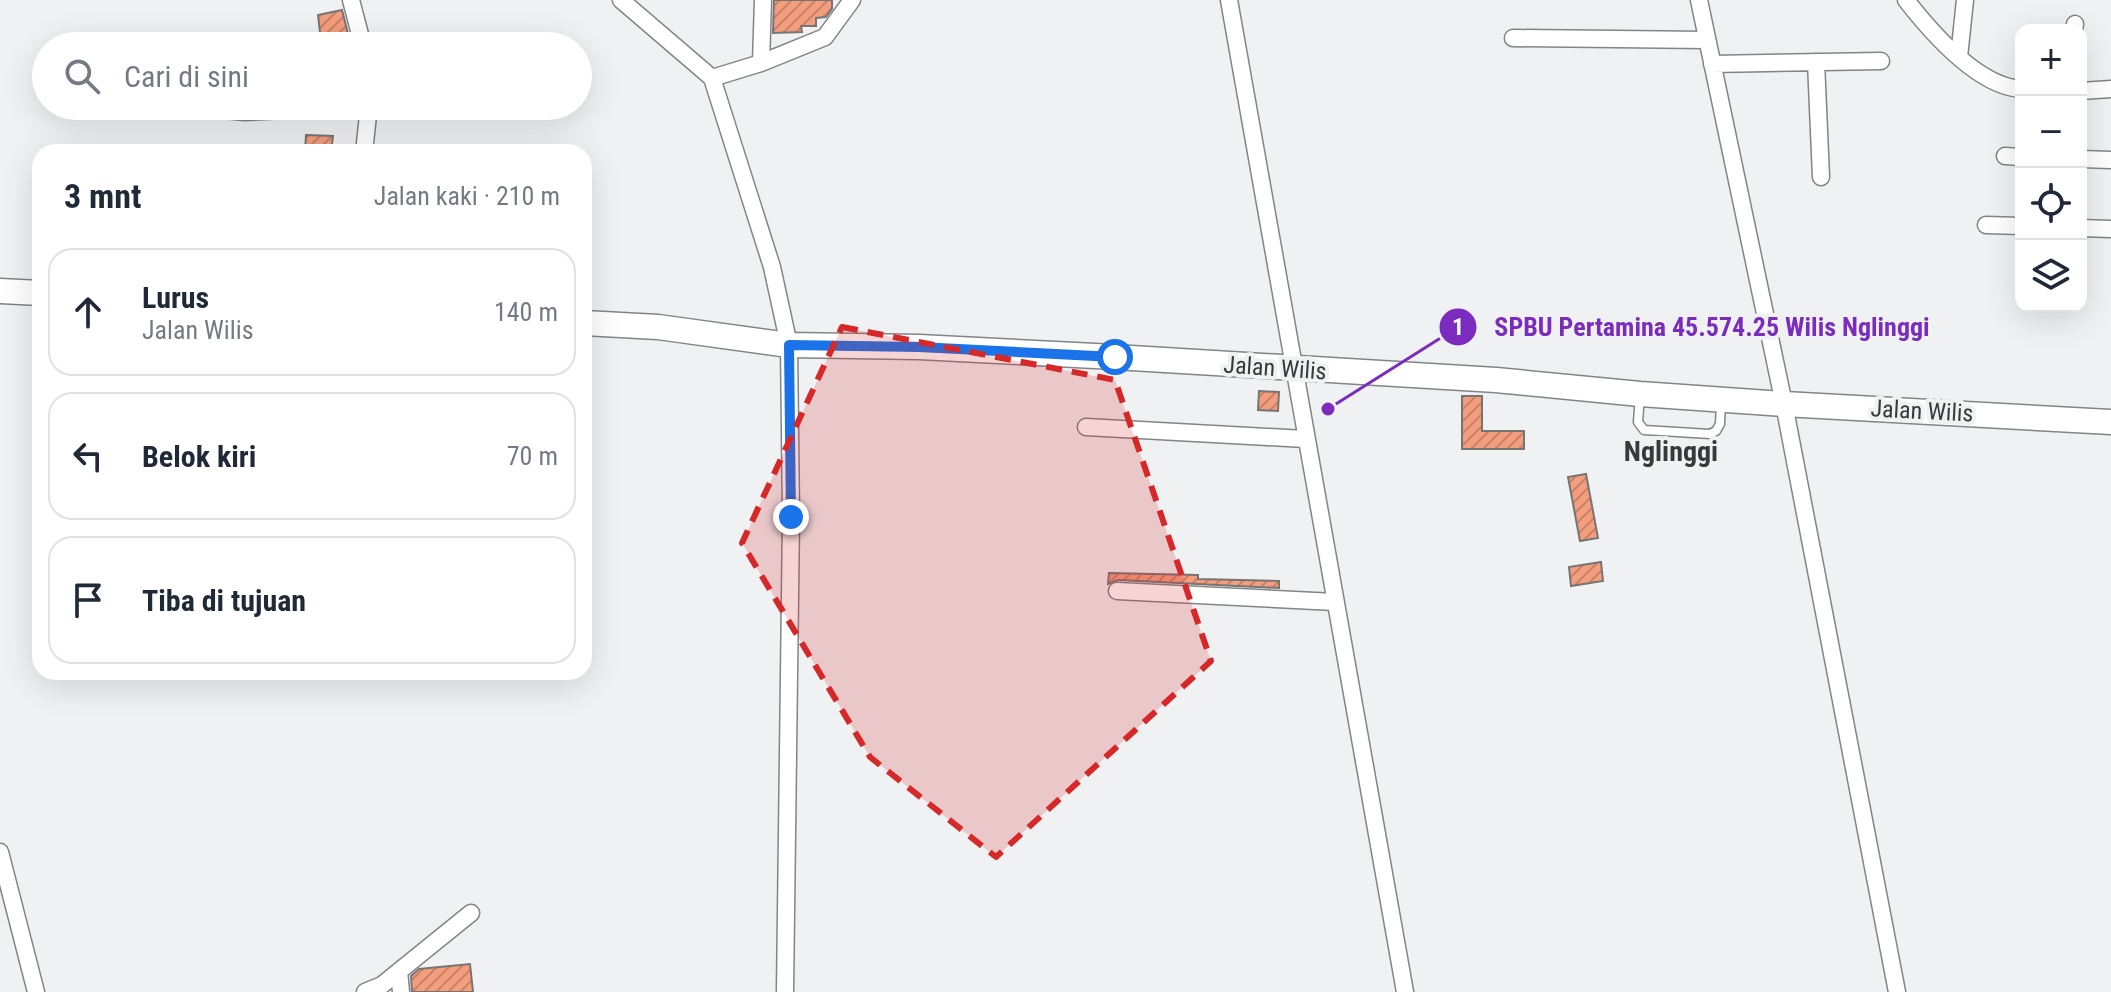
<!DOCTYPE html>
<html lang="id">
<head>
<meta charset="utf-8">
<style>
  :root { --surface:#fff; --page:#f6f6f7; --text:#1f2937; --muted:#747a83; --line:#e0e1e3 }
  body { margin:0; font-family:"Roboto Condensed",sans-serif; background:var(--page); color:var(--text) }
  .controls { position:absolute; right:24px; top:24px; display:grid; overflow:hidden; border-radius:16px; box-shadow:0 8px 32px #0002 }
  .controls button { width:72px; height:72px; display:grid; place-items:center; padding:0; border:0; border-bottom:2px solid var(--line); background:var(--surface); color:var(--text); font:40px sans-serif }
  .stop { position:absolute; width:24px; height:24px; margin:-18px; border:6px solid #1a73e8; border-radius:50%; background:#fff }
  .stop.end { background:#1a73e8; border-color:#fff; box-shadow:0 2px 8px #0008 }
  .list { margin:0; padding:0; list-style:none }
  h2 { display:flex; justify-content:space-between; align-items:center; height:104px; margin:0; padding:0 32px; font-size:34px }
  h2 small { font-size:26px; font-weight:400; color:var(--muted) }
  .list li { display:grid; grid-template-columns:52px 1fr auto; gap:24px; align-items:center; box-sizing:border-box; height:128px; margin:0 16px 16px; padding:0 16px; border:2px solid var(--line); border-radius:24px }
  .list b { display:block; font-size:30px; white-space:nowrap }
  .list p { margin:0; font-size:26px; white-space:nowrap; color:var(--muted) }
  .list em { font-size:26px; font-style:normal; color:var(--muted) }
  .icon { flex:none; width:44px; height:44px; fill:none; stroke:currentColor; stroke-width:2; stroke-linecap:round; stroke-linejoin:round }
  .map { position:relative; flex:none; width:2111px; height:992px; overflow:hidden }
  .search { position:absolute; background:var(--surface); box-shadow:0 8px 32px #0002; left:32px; top:32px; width:560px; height:88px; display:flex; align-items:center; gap:20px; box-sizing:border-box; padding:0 28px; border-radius:44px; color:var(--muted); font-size:30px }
  .panel { position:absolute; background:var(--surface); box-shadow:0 8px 32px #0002; left:32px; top:144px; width:560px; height:536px; border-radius:24px }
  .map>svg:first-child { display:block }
  .building { fill:url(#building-hatch); stroke:#777574; stroke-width:2 }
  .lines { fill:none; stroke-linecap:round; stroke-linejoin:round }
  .service-casing { stroke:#838486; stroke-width:11 }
  .minor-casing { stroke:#838486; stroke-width:19 }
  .secondary-casing { stroke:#838486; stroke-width:27 }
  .service { stroke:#fff; stroke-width:8 }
  .minor { stroke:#fff; stroke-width:16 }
  .secondary { stroke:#fff; stroke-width:24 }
  .route { stroke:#1a73e8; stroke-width:10 }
  .marked { fill:#d62828; fill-opacity:0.2; stroke:#d62828; stroke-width:6; stroke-dasharray:16 10; stroke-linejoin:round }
  .labels { text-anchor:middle; stroke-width:8; stroke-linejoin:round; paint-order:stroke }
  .street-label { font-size:24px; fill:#38393a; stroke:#eff1f2 }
  .quarter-label { font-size:28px; font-weight:bold; fill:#38393a; stroke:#eff1f2 }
  .leader { fill:none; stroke:#7b2cbf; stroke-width:3 }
  .callout-dot { fill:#7b2cbf; stroke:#eff1f2; stroke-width:3 }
  .mark-label { font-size:24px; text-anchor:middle; font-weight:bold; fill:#fff }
  .callout-label { font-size:26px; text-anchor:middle; font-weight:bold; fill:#7b2cbf; stroke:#eff1f2; stroke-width:8; stroke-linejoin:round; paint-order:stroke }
</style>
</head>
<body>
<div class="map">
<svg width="2111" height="992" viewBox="0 0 2111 992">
  <defs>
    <pattern id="building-hatch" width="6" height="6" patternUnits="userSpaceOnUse" patternTransform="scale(2)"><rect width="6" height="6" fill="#f59e7d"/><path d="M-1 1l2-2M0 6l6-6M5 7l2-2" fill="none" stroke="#c78267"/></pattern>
  </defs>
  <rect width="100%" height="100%" fill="#eff1f2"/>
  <path class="building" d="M774,0H832V9L826,17L816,18V26H801L802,32L773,33Z
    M342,10L351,46H331L330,38L321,41L318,15Z
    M306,135L333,136L331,152H305Z
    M1259,391L1279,392L1278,411L1258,410Z
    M1462,396H1482V431H1524V449H1462Z
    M1586,474L1598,538L1580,541L1568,477Z
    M1601,562L1603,581L1571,586L1569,567Z
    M1109,573L1198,575V579L1279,581V588L1118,580L1108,584Z
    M470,964L473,992H412L411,976L419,969Z"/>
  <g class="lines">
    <defs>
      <path id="service" d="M1640,395L1638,422L1644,430L1710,434L1716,431L1720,424L1721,403"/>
      <path id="minor" d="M351,0L363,46
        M621,0L712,78L772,267L789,345L791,517L785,992
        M1229,0L1405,992
        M1699,0L1784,404L1897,992
        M1906,0C1931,32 1977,86 2021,89
        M2074,30L2075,24
        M1513,38L1707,40
        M1959,57L1965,0
        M1816,62L1821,177
        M761,63L763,0
        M1712,64L1881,61
        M712,78L761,63L825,37L852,0
        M2081,91L2111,89
        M182,106L245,112L369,106L364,152
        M2005,156L2021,157
        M2081,159L2111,160
        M1986,225L2021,226
        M2081,228L2111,229
        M1086,427L1305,439
        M1117,591L1335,602
        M0,852L36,992
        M399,971L401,992
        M365,992L382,985L471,913"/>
      <path id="secondary" d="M0,291L40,293
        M584,323L658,327L789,345L919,347L1115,357L1496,380L1640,394L1784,404L2111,422"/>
    </defs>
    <use href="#service" class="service-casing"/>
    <use href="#minor" class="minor-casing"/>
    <use href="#secondary" class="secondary-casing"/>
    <use href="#service" class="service"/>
    <use href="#minor" class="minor"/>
    <use href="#secondary" class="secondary"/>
  </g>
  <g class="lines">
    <path class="route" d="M791,517L789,345L919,347L1115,357"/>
  </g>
  <path class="marked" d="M842,327L1115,380L1211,661L996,857L870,757L742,543Z"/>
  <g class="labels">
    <g class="street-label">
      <text transform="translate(1275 368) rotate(4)" y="8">Jalan Wilis</text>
      <text transform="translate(1922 411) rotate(3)" y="8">Jalan Wilis</text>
    </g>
    <g class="quarter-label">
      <text x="1671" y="461">Nglinggi</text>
    </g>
  </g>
  <path class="leader" d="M1328 409L1458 327"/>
  <g class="callout-dot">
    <circle cx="1328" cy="409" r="8"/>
    <circle cx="1458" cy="327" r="20"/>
  </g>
  <g class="mark-label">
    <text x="1458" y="335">1</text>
  </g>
  <g class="callout-label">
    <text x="1712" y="336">SPBU Pertamina 45.574.25 Wilis Nglinggi</text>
  </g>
</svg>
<div class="controls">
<button>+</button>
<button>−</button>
<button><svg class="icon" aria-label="locate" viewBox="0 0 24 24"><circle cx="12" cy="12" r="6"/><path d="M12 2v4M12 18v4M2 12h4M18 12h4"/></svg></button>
<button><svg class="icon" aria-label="layers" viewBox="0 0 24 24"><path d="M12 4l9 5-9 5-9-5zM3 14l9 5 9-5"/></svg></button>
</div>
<div class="stop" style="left:1115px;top:357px"></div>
<div class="stop end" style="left:791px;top:517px"></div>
<div class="search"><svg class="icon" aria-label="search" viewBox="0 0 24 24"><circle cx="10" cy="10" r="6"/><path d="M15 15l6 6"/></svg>Cari di sini</div>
<section class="panel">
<h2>3 mnt<small>Jalan kaki · 210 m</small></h2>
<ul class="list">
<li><svg class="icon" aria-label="ahead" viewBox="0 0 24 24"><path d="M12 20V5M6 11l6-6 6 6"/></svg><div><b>Lurus</b><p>Jalan Wilis</p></div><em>140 m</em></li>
<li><svg class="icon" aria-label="left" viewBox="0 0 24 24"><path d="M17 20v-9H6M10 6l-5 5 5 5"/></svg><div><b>Belok kiri</b></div><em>70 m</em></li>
<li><svg class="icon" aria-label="arrive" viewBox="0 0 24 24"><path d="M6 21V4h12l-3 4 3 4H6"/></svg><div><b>Tiba di tujuan</b></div></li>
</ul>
</section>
</div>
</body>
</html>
